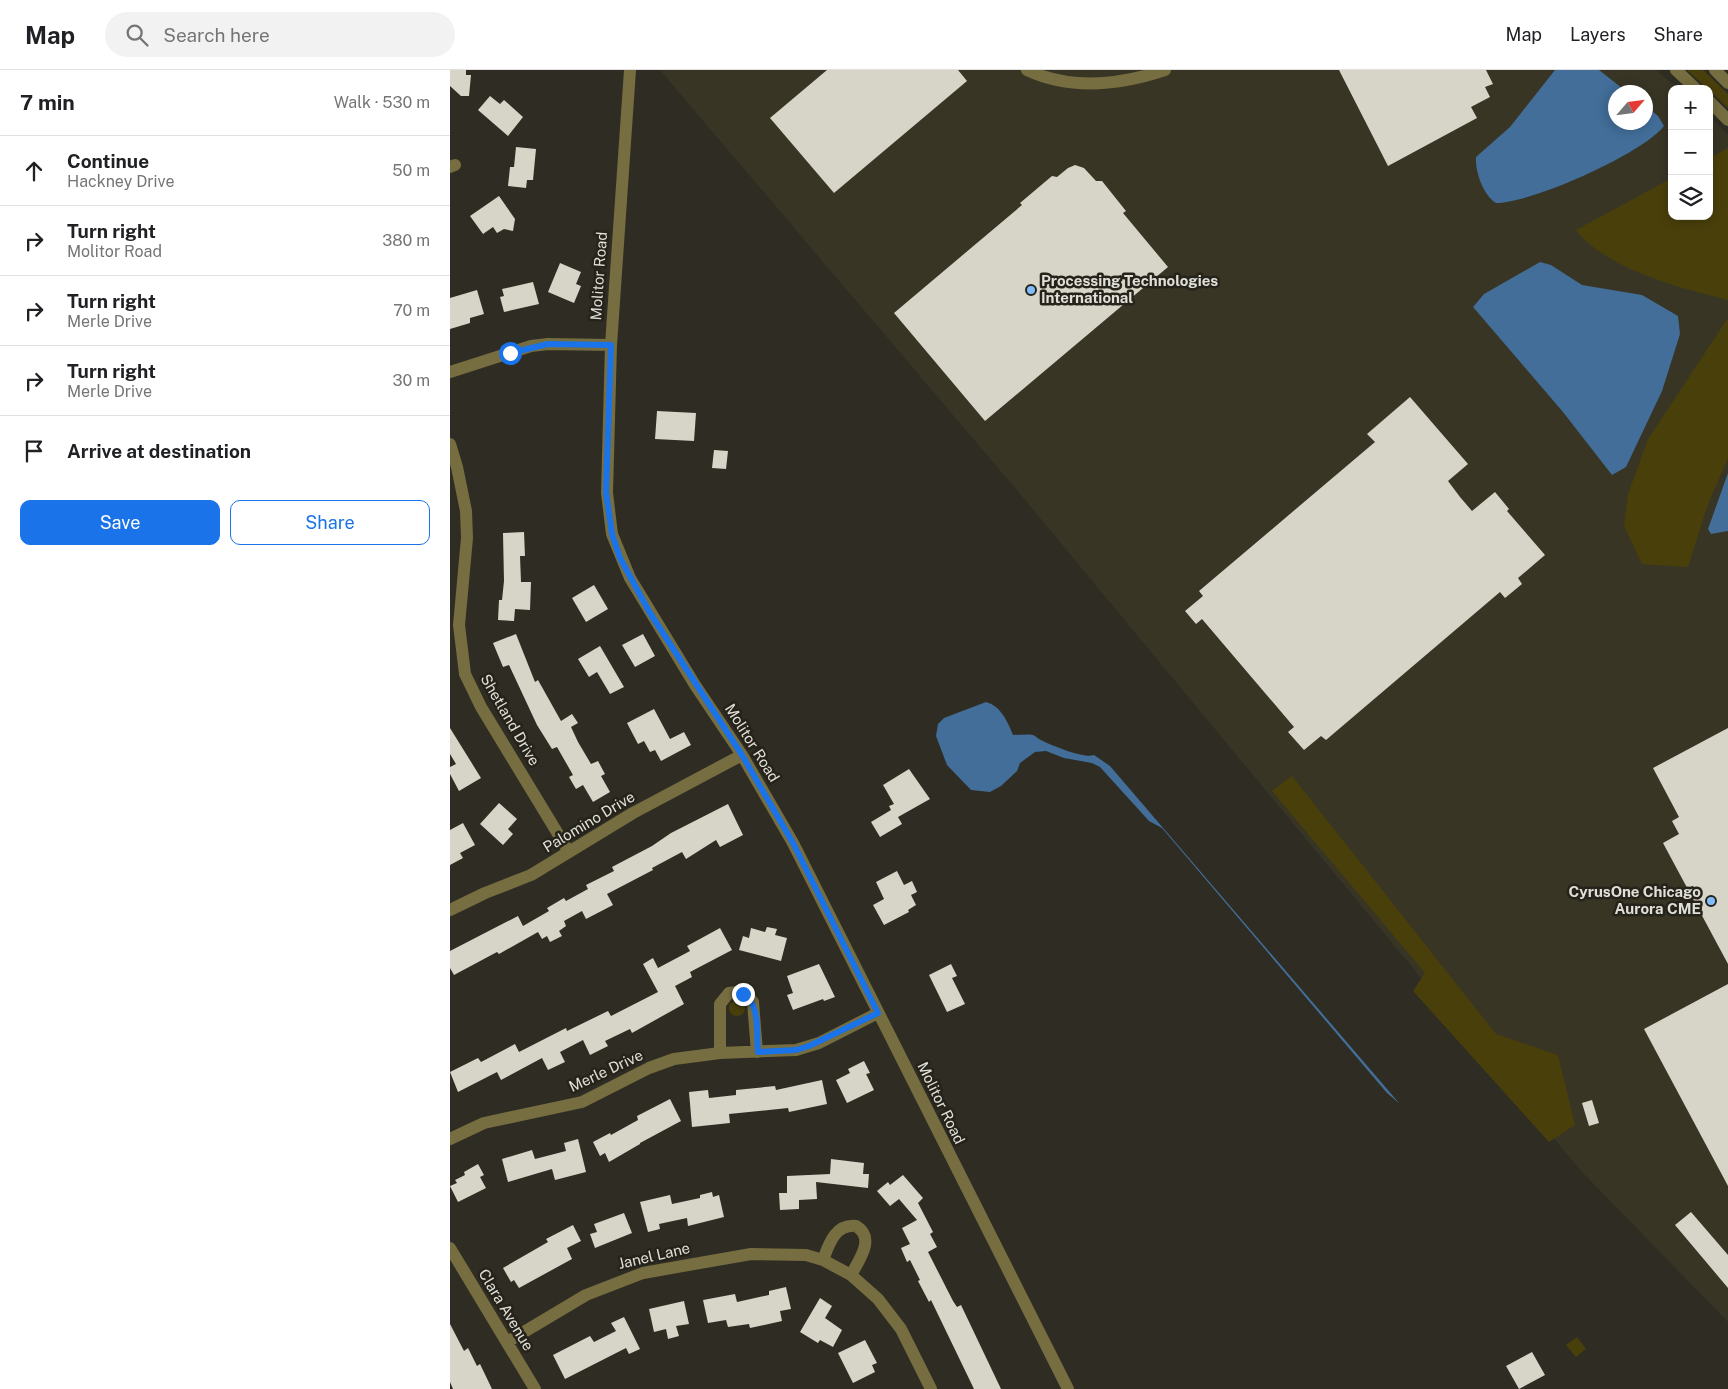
<!DOCTYPE html>
<html lang="en">
<head>
<meta charset="utf-8">
<style>
  :root { --surface:#fff; --page:#f2f2f2; --text:#202124; --muted:#757577; --line:#e0e0e0; --accent:#1a73e8 }
  body { margin:0; font-family:"Public Sans",sans-serif; background:var(--page); color:var(--text) }
  .controls { position:absolute; right:15px; top:15px; display:grid; overflow:hidden; border-radius:10px; box-shadow:0 2px 12px #0003 }
  .controls button { width:45px; height:45px; display:grid; place-items:center; padding:0; border:0; border-bottom:1px solid var(--line); background:var(--surface); color:var(--text); font:25px sans-serif }
  .compass { position:absolute; left:1158px; top:15px; width:45px; height:45px; border-radius:50%; background:var(--surface); box-shadow:0 2px 12px #0003; rotate:62deg }
  .stop { position:absolute; width:15px; height:15px; margin:-11px; border:4px solid #1a73e8; border-radius:50%; background:#fff }
  .stop.end { background:#1a73e8; border-color:#fff; box-shadow:0 1px 5px #0008 }
  .list { margin:0; padding:0; list-style:none }
  h2 { display:flex; justify-content:space-between; align-items:center; height:65px; margin:0; padding:0 20px; font-size:21px }
  h2 small { font-size:16px; font-weight:400; color:var(--muted) }
  .list li { display:grid; grid-template-columns:32px 1fr auto; gap:15px; align-items:center; box-sizing:border-box; height:70px; padding:0 20px; border-top:1px solid var(--line) }
  .list b { display:block; font-size:19px; white-space:nowrap }
  .list p { margin:0; font-size:16px; white-space:nowrap; color:var(--muted) }
  .list em { font-size:16px; font-style:normal; color:var(--muted) }
  .actions { display:flex; gap:10px; padding:15px 20px }
  .actions a { flex:1; padding:11px 0; border:1px solid var(--accent); border-radius:10px; text-align:center; font-size:18px; color:var(--accent) }
  .actions .main { background:var(--accent); color:#fff }
  .icon { flex:none; width:28px; height:28px; fill:none; stroke:currentColor; stroke-width:2; stroke-linecap:round; stroke-linejoin:round }
  .map { position:relative; flex:none; width:1278px; height:1319px; overflow:hidden }
  header { display:flex; align-items:center; gap:30px; box-sizing:border-box; height:70px; padding:0 25px; background:var(--surface); border-bottom:1px solid var(--line) }
  header strong { font-size:24px }
  nav { display:flex; gap:28px; margin-inline-start:auto; font-size:18px }
  .search { width:350px; height:45px; background:var(--page); display:flex; align-items:center; gap:12px; box-sizing:border-box; padding:0 18px; border-radius:28px; color:var(--muted); font-size:19px }
  main { display:flex }
  aside { flex:1; background:var(--surface) }
  .map>svg:first-child { display:block }
  .built { fill:#383525; fill-rule:evenodd }
  .green { fill:#493f0b }
  .water { fill:#426e99 }
  .building { fill:#d7d4c8 }
  .lines { fill:none; stroke-linecap:round; stroke-linejoin:round }
  .minor { stroke:#766d40; stroke-width:12 }
  .route { stroke:#1a73e8; stroke-width:6 }
  .poi-dot { fill:#80bdfa; stroke:#25231a; stroke-width:2 }
  .labels { text-anchor:middle; stroke-width:5; stroke-linejoin:round; paint-order:stroke }
  .street-label { font-size:15px; fill:#e0dfd8; stroke:#25231a }
  .poi-label { font-size:15px; font-weight:bold; fill:#e0dfd8; stroke:#25231a; text-anchor:start }
</style>
</head>
<body>
<header>
<strong>Map</strong>
<div class="search"><svg class="icon" aria-label="search" viewBox="0 0 24 24"><circle cx="10" cy="10" r="6"/><path d="M15 15l6 6"/></svg>Search here</div>
<nav><a>Map</a><a>Layers</a><a>Share</a></nav>
</header>
<main>
<aside>
<h2>7 min<small>Walk · 530 m</small></h2>
<ul class="list">
<li><svg class="icon" aria-label="ahead" viewBox="0 0 24 24"><path d="M12 20V5M6 11l6-6 6 6"/></svg><div><b>Continue</b><p>Hackney Drive</p></div><em>50 m</em></li>
<li><svg class="icon" aria-label="right" viewBox="0 0 24 24"><path d="M7 20v-9h11M14 6l5 5-5 5"/></svg><div><b>Turn right</b><p>Molitor Road</p></div><em>380 m</em></li>
<li><svg class="icon" aria-label="right" viewBox="0 0 24 24"><path d="M7 20v-9h11M14 6l5 5-5 5"/></svg><div><b>Turn right</b><p>Merle Drive</p></div><em>70 m</em></li>
<li><svg class="icon" aria-label="right" viewBox="0 0 24 24"><path d="M7 20v-9h11M14 6l5 5-5 5"/></svg><div><b>Turn right</b><p>Merle Drive</p></div><em>30 m</em></li>
<li><svg class="icon" aria-label="arrive" viewBox="0 0 24 24"><path d="M6 21V4h12l-3 4 3 4H6"/></svg><div><b>Arrive at destination</b></div></li>
</ul>
<div class="actions"><a class="main">Save</a><a>Share</a></div>
</aside>
<div class="map">
<svg width="1278" height="1319" viewBox="0 0 1278 1319">
  <rect width="100%" height="100%" fill="#2f2d23"/>
  <path class="built" d="M210,0H1206L1228,19H1222V146H1259V45L1278,65V1252L1131,1101L571,425ZM1166,22H1196V52H1166Z"/>
  <path class="green" d="M1237,0H1253L1278,24V38Z
    M1278,78V230C1231,218 1157,200 1126,160L1222,108V146H1259V88Z
    M1278,248V388L1258,434L1238,497L1192,494L1174,456L1178,424L1198,369Z
    M842,706L1046,964L1108,985L1125,1055L1099,1072L963,921L975,903L822,721Z
    M279 938a8 8 0 1 1 16 0a8 8 0 1 1-16 0Z
    M1127,1267L1136,1279L1126,1287L1116,1275Z"/>
  <path class="water" d="M1105,0H1149L1177,22H1166V52H1196V36L1208,46L1214,56C1192,84 1082,133 1046,133C1033,125 1025,101 1026,87L1060,57Z
    M1090,192L1101,195L1132,215L1192,225L1228,246L1230,264L1212,321L1176,397L1162,405L1113,342L1023,237L1034,224Z
    M1278,403V461L1261,464L1258,459Z
    M536,632C551,636 558,652 563,665C569,665 577,664 583,665C586,666 589,670 593,671C603,676 635,689 644,685L660,696L949,1033L937,1023L712,758L699,751L650,697L642,693L614,688L596,681L585,682L570,693L567,701L551,716L540,722L521,720L497,695L486,666L488,654L494,648Z"/>
  <path class="building" d="M0,0H16V5H21L19,26H11L0,16Z
    M377,0H508L517,11L384,123L320,48Z
    M889,0H1036L1043,14L1035,17L1040,27L1021,37L1027,48L938,96Z
    M40,26L50,34L54,30L73,47L58,66L28,40Z
    M66,77L86,79L83,110H77L76,118L58,116L60,97H64Z
    M625,95L634,98L646,111H652L676,141L673,143L718,197L535,351L444,243L572,135L570,133L602,106L607,107L618,98Z
    M49,126L65,149L63,161L54,159L47,163L43,157L33,164L20,146Z
    M110,193L131,202L126,214L131,216L124,233L98,222Z
    M83,212L89,234L54,242L50,227L54,226L52,219Z
    M27,220L34,244L20,248V253L0,259V228Z
    M960,327L1018,394L998,411L1010,427L1022,441L1045,422L1059,439L1057,441L1095,485L1068,508L1072,514L1055,528L1050,522L876,670L871,666L854,680L838,662L844,657L752,549L746,554L735,541L753,526L749,521L925,372L917,364Z
    M207,341L246,343L244,371L205,369Z
    M264,380L278,381L276,399L262,398Z
    M74,462L75,486H70L71,512H81L80,540L65,539L64,551L48,550L49,530H52L54,511L53,463Z
    M144,515L158,539L136,552L122,528Z
    M66,564L85,612L88,610L111,651L122,644L128,653L121,657L128,672L141,694L148,691L155,704L151,706L160,722L143,732L133,715L126,719L119,707L123,705L107,677L102,679L87,655L59,595L53,597L43,573Z
    M193,564L205,586L185,597L172,575Z
    M150,576L174,617L160,624L147,602L139,607L128,589Z
    M204,639L220,669L234,662L241,675L211,691L205,680L200,682L194,671L188,674L177,653Z
    M0,658L31,708L9,721L0,704V697L6,694L0,684Z
    M1278,658V894L1213,773L1229,764L1222,751L1229,747L1203,698Z
    M459,699L480,729L448,747L452,754L430,767L421,752L441,740L439,736L444,734L433,715Z
    M49,733L67,749L58,759L63,764L53,775L30,754Z
    M278,734L293,765L270,777L266,770L236,789L232,782L202,798L203,800L157,824L163,835L136,849L132,841L114,851L116,856L109,861L112,866L100,872L97,866L92,869L88,862L49,884L47,882L4,905L0,898V881L68,846L73,856L99,841L97,838L114,828L116,831L138,819L136,815L164,801L162,797L202,776L221,763Z
    M13,753L25,775L10,783L13,788L0,795V760Z
    M447,801L454,815L462,811L467,822L461,825L466,835L458,840L459,842L434,855L423,835L434,829L426,812Z
    M317,857L327,859L325,865L337,868L331,891L289,880L293,866L299,868L301,858L315,862Z
    M270,858L282,880L240,902L242,907L225,916L234,934L182,963L180,959L155,971L158,976L140,985L133,970L110,982L115,992L98,1000L92,988L51,1010L47,1002L8,1022L0,1002L28,988L31,992L65,974L69,982L116,958L117,961L158,941L161,946L208,922L193,894L203,888L208,898L240,881L237,876Z
    M369,894L385,927L374,931L373,929L343,940L337,925L343,923L337,906Z
    M501,894L507,906L502,908L515,934L497,942L479,905Z
    M1278,914V1116L1194,959Z
    M414,991L420,1003L416,1004L424,1020L397,1033L386,1010L400,1003L398,999Z
    M372,1010L377,1034L339,1042L338,1038L279,1044L280,1053L242,1057L239,1022L258,1020L259,1028L286,1025V1020L325,1016L326,1020Z
    M220,1029L231,1051L190,1073V1074L159,1092L155,1083L150,1086L143,1072L160,1063L161,1065L188,1050L187,1046Z
    M1142,1030L1149,1053L1139,1056L1132,1033Z
    M128,1069L136,1102L105,1110L102,1099L58,1112L52,1089L82,1080L85,1089L116,1081L114,1073Z
    M381,1089L414,1093L413,1104H419L418,1118L366,1112L367,1129L349,1130V1139L330,1140L329,1123H337V1106L380,1104Z
    M28,1094L34,1105L30,1107L36,1118L8,1132L0,1116L7,1113L5,1110L15,1105L14,1102Z
    M453,1105L473,1128L468,1133L483,1162L480,1164L487,1177L478,1182L503,1231L507,1237L511,1235L551,1319H524L481,1230L479,1232L468,1211L470,1210L460,1190L457,1192L451,1178L460,1174L452,1158L467,1150L449,1129L440,1136L427,1121L438,1112L440,1115Z
    M262,1122L263,1127L269,1125L274,1147L238,1156L237,1148L209,1154L210,1159L198,1162L190,1132L220,1125L222,1134L250,1128V1125Z
    M1241,1142L1278,1185V1218L1225,1155Z
    M174,1143L182,1163L145,1178L140,1164L147,1162L144,1154Z
    M123,1155L131,1171L117,1178L122,1189L69,1218L64,1210L61,1212L53,1198L98,1172L96,1169Z
    M336,1217L341,1239L330,1241L332,1251L300,1258L299,1254L278,1257L276,1250L258,1253L253,1230L285,1224L287,1232L319,1225V1221Z
    M370,1228L382,1236L375,1248L392,1260L383,1277L370,1270L368,1273L350,1262Z
    M234,1231L239,1254L226,1256L229,1266L218,1269L216,1259L204,1262L199,1239Z
    M174,1247L190,1279L179,1284L176,1278L115,1309L103,1285L140,1266L144,1272L166,1261L161,1253Z
    M0,1254L14,1281L18,1278L27,1296L30,1294L42,1319H3L0,1312Z
    M415,1270L427,1293L422,1295L425,1302L403,1313L388,1283Z
    M1082,1282L1095,1305L1069,1319L1056,1296Z"/>
  <g class="lines">
    <path class="minor" d="M180,0L161,275L157,423L162,464L180,508L245,615L292,685L343,773L618,1319
      M577,0C620,20 670,15 715,0
      M1226,0L1246,19
      M1265,0L1278,13
      M1259,31L1278,50
      M0,97L5,95
      M0,302L81,276L98,274L161,275
      M0,374L7,397L16,441L17,468L9,555L15,604L31,637L119,782
      M0,840L35,823L81,805L183,743L292,685
      M270,983V934L279,923C290,921 296,923 303,932L307,982
      M0,1069L34,1053L132,1032L199,998L224,989L270,983L346,980L369,973L428,943
      M0,1178L85,1319
      M373,1190C379,1174 385,1154 406,1156C426,1168 409,1190 401,1205
      M57,1272L136,1225L193,1203L301,1184L356,1185L373,1190L401,1205L428,1229L451,1259L481,1319"/>
  </g>
  <g class="lines">
    <path class="route" d="M60,283L98,274L161,275L156,422L162,464L170,488L200,543L292,685L343,773L428,943L359,976L346,980L308,982C306,964 311,934 293,924"/>
  </g>
  <g class="poi-dot">
    <circle cx="581" cy="220" r="5"/>
    <circle cx="1261" cy="831" r="5"/>
  </g>
  <g class="labels">
    <g class="street-label">
      <text transform="translate(149 206) rotate(-86)" y="5">Molitor Road</text>
      <text transform="translate(60 650) rotate(60)" y="5">Shetland Drive</text>
      <text transform="translate(302 673) rotate(58)" y="5">Molitor Road</text>
      <text transform="translate(139 752) rotate(-31)" y="5">Palomino Drive</text>
      <text transform="translate(156 1001) rotate(-25)" y="5">Merle Drive</text>
      <text transform="translate(491 1033) rotate(64)" y="5">Molitor Road</text>
      <text transform="translate(204 1186) rotate(-13)" y="5">Janel Lane</text>
      <text transform="translate(56 1240) rotate(59)" y="5">Clara Avenue</text>
    </g>
    <g class="poi-label">
      <text x="591" y="216">Processing Technologies<tspan x="591" dy="17">International</tspan></text>
      <text x="1251" y="827" text-anchor="end">CyrusOne Chicago<tspan x="1251" dy="17">Aurora CME</tspan></text>
    </g>
  </g>
</svg>
<div class="controls">
<button>+</button>
<button>−</button>
<button><svg class="icon" aria-label="layers" viewBox="0 0 24 24"><path d="M12 4l9 5-9 5-9-5zM3 14l9 5 9-5"/></svg></button>
</div>
<svg class="compass" viewBox="-18 -18 36 36"><path d="M0-13l5 13h-10z" fill="#e53935"/><path d="M0 13l5-13h-10z" fill="#757577"/></svg>
<div class="stop" style="left:60px;top:283px"></div>
<div class="stop end" style="left:293px;top:924px"></div>
</div>
</main>
</body>
</html>
